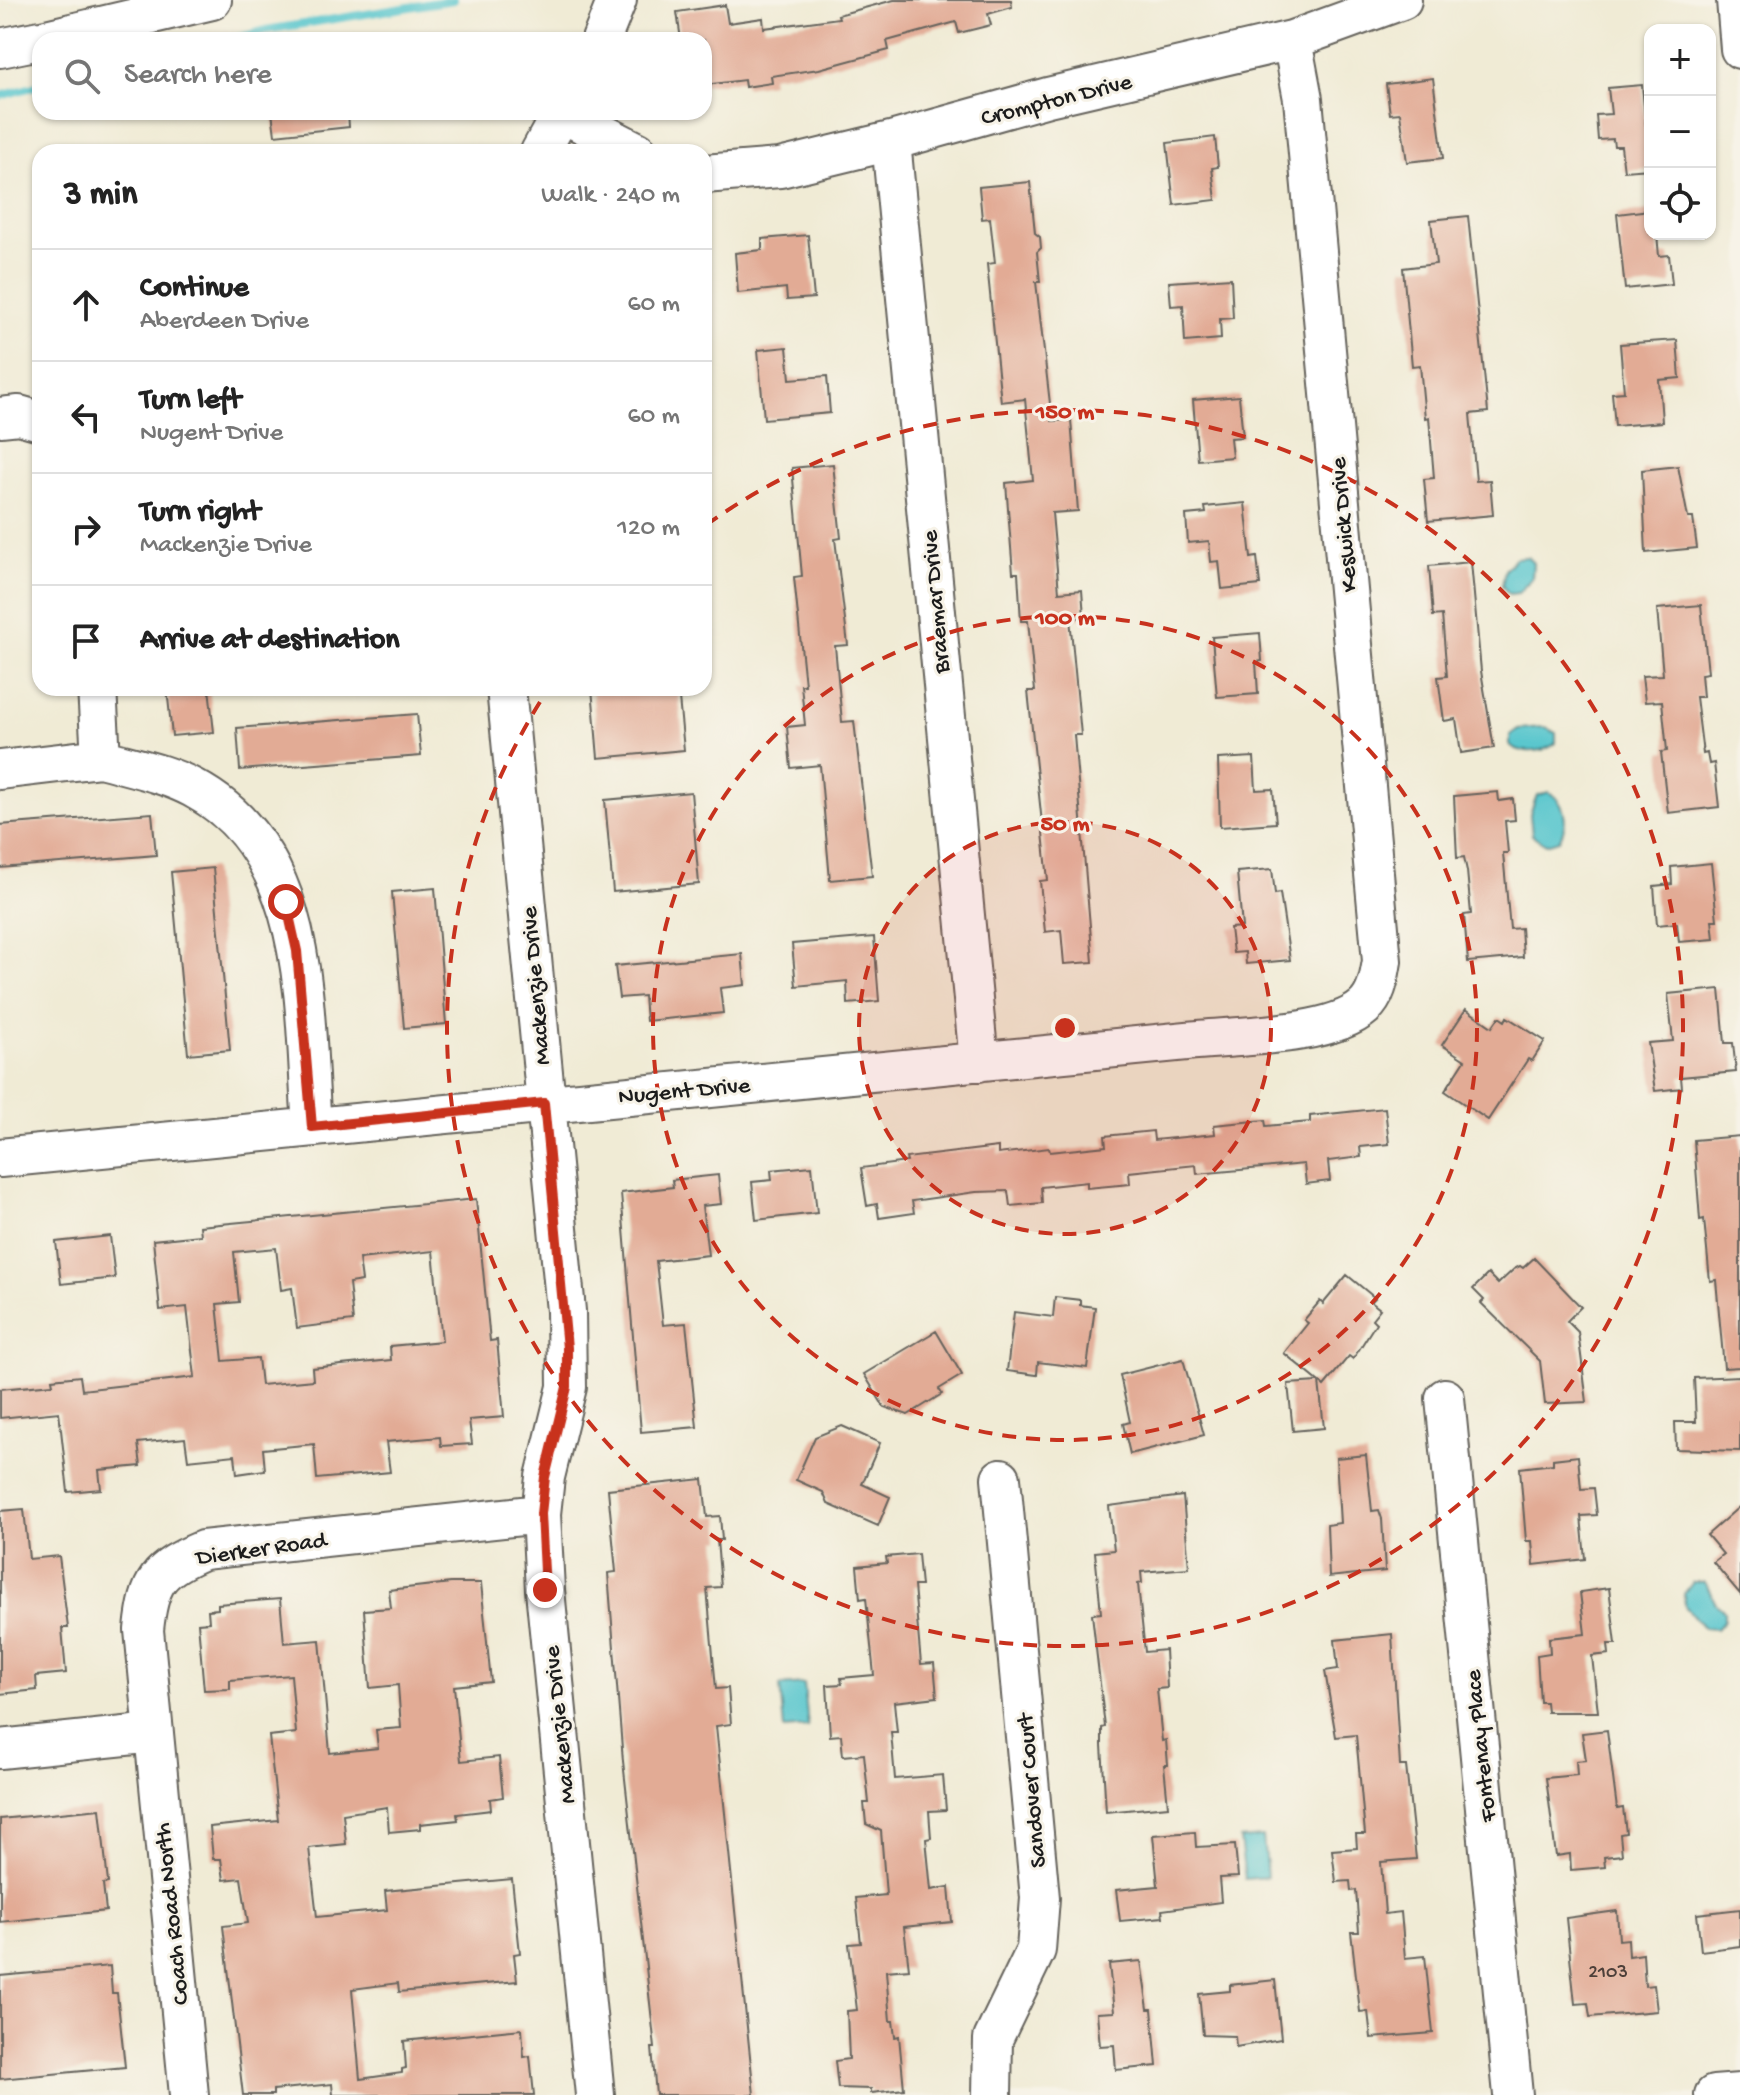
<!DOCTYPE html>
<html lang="en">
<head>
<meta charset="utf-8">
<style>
  :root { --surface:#fff; --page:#f2f2f2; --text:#222; --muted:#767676; --line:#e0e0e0 }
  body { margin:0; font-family:"Gochi Hand",sans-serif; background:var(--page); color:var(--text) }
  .controls { position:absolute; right:24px; top:24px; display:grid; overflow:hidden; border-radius:16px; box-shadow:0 2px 6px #0004 }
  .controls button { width:72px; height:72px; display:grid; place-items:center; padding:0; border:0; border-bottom:2px solid var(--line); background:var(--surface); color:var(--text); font:40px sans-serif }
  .stop { position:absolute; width:24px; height:24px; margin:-18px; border:6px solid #c8321e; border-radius:50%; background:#fff }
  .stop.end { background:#c8321e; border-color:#fff; box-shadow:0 2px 8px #0008 }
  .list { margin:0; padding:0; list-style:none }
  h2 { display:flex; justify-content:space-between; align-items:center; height:104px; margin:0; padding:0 32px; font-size:34px }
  h2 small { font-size:26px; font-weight:400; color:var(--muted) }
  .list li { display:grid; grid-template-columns:52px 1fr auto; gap:24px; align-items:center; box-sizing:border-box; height:112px; padding:0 32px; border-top:2px solid var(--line) }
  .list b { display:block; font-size:30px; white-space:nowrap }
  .list p { margin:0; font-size:26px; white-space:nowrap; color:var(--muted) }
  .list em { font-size:26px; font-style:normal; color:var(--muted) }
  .icon { flex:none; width:44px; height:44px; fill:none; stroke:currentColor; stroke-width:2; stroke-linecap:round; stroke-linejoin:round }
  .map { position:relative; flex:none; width:1740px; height:2095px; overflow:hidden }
  .search { position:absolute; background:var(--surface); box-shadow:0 2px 6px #0004; left:32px; top:32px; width:680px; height:88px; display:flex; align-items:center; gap:20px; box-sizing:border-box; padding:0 28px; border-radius:24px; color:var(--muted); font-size:30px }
  .panel { position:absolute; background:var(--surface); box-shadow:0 2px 6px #0004; left:32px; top:144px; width:680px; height:552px; border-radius:24px }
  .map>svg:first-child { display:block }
  .water { fill:#58c6cd; stroke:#3a7174; stroke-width:2 }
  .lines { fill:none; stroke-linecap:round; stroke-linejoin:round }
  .stream { stroke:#58c6cd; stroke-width:8 }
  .building { fill:#e2ab95; fill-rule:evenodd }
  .minor-casing { stroke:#66645d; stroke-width:42 }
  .minor { stroke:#fff; stroke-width:38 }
  .route { stroke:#c8321e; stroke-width:10 }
  .ring { fill:none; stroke:#c8321e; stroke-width:4; stroke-dasharray:14 10 }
  .labels { text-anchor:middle; stroke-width:6; stroke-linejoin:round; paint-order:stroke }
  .number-label { font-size:20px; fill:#4e403a }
  .street-label { font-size:24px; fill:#1c1c1c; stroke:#f7f3e8 }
  .centre { fill:#c8321e; stroke:#f7f3e8; stroke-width:4 }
  .ring-label { font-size:24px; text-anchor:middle; font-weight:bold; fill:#c8321e; stroke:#f7f3e8; stroke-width:6; stroke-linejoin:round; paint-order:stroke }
</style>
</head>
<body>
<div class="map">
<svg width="1740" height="2095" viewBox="0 0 1740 2095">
  <rect width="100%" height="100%" fill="#f7f3e8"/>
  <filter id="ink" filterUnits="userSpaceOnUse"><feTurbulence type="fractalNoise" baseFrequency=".0125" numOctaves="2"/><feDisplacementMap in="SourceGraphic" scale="16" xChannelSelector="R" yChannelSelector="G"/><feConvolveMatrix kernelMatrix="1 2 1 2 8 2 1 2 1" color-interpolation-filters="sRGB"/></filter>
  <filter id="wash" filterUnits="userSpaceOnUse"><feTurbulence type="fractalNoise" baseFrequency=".006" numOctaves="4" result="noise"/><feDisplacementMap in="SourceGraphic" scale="32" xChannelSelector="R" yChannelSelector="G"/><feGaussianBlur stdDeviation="1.8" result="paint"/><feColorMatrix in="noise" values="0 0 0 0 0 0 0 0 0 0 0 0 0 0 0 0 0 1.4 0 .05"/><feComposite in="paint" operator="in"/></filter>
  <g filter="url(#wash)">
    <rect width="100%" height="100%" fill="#f0ebd5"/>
    <path class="water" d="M1527,557L1533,563L1532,578L1518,593L1509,594L1502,586L1505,570L1515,558Z
      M1544,727L1556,733V743C1546,752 1521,755 1510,745V735L1518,729Z
      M1549,792C1566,803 1569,823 1559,840L1546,844L1532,835L1530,814L1537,795Z
      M1693,1582H1705L1716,1604L1724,1611V1620L1716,1629L1704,1628L1685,1606L1684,1594Z
      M804,1684L808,1727L784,1729L780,1686Z
      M1263,1837L1267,1877L1245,1879L1240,1839Z"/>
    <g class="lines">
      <path class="stream" d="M229,40L266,30L453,0
        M0,96L40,85"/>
    </g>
    <g id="blocks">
      <path class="building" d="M894,0H1011L1012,7L988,14L991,25L959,33L956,22L887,41L889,50L819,69L771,76L772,83L745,87L744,80L704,85V40H681L677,12L725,5L728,23L763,18L764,28L839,18L838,15Z
        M1433,78L1443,158L1407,162L1400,113L1390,114L1386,84Z
        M1642,85L1650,169L1624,171L1621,146H1614L1613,139L1598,140L1596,115L1611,114L1608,88Z
        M272,112H348L349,127L275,135Z
        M1215,137L1218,167L1212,168L1216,200L1174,205L1167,143Z
        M1030,182L1035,233L1040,237L1041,248L1037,252L1040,282H1036L1052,421L1071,420L1078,511L1052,513L1059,592L1082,590L1084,617L1070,618L1081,735H1074L1093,962L1064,964L1061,930L1045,932L1040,881L1048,880L1028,691H1035L1028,621H1021L1018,573H1013L1006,483L1033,480L1025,399L1001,402L987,264L995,263L990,218L982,219L979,187Z
        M1650,210V234H1657L1659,256L1669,255L1672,284L1625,289L1617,214Z
        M1468,216L1488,412L1470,414L1476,481L1490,480L1493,515L1428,521L1424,479L1434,478L1429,417L1425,418L1420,365L1412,366L1403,268L1436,264L1431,220Z
        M808,235L814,298L787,300L786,288L738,293L735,253L762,250V239Z
        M1231,278L1233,318L1220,319L1221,339L1185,342L1183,305L1171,306L1169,282Z
        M1677,340L1680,378L1659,380L1662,422L1615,426L1612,393L1624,392L1620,344Z
        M787,347L790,379L827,376L830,413L764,419L758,350Z
        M1239,396L1243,437L1230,438L1232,457L1198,460L1193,400Z
        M833,464L841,538L835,539L848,645L835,646L842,722L854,721L872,876L830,880L820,765L791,768L787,727L805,725L801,685H805L794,577L802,576L792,468Z
        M1678,466L1688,518H1693L1697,548L1646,553L1642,470Z
        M1245,503L1251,558L1257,557L1260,585L1222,589L1219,561L1211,562L1209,541L1188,543L1186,515L1206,513L1205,507Z
        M1471,562L1481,671L1494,748L1461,753L1456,719L1444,721L1438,677L1447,676L1442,615L1433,616L1429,566Z
        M1701,605L1708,673L1701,674L1703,697H1696L1703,754L1707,753L1709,764L1714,763L1719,807L1668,813L1661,752L1667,751L1662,701L1645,702L1642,676L1663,675L1657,609Z
        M1260,633L1262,661L1256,662L1258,694L1217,697L1212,637Z
        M167,688H209L214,732L172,736Z
        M592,688H678L684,750L598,758Z
        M417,714L421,756L240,770L237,728Z
        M1254,757L1256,790L1273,789L1276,823L1220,827L1218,759Z
        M691,792L699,884L613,892L605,800Z
        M1498,792L1499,801L1513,799L1515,820L1505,821L1508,853H1503L1510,929L1521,928L1523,957L1468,962L1464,915L1471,914L1467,871L1464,857L1457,858L1454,796Z
        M152,813L156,855L0,868V825Z
        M1711,863L1717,920H1712L1714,939L1679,942L1677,923L1657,925L1654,886L1672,884L1671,867Z
        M213,868L230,1050L188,1054L171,872Z
        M1272,869L1275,894L1280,893L1290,960L1246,964L1245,952L1233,953L1230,928L1242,927L1237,872Z
        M435,888L446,1024L404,1028L392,892Z
        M874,937L879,1001L848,1004L847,981L796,986L792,944Z
        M742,954L745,985L720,988L723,1013L646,1021L644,996L619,998L615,966Z
        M1720,989L1725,1043H1733L1736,1072L1681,1077L1682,1088L1655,1091L1648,1043L1673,1041L1668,994Z
        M1466,1009L1492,1027L1499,1017L1505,1021L1507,1017L1545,1041L1532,1061L1528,1059L1488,1120L1445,1091L1465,1060L1442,1045Z
        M1385,1108L1389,1144L1360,1147L1361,1157L1328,1161L1330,1181L1306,1184L1304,1164L1197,1174L1196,1165L1129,1172L1130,1184L1087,1188V1182L1041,1187L1042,1203L1010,1206L1008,1191L976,1192L912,1201L914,1213L879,1218L877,1204L867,1206L861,1168L907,1162L906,1158L998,1147V1154L1049,1148L1050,1152L1106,1146L1105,1136L1153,1131L1154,1140L1215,1134L1214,1125L1265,1120L1266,1126L1310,1122V1116Z
        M1740,1136V1367L1724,1368L1716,1280L1710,1281L1704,1219L1700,1220L1694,1140Z
        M812,1166L817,1213L756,1220L752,1182L772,1180L771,1170Z
        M718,1175L721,1204L702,1206L708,1255L656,1261L663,1325L686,1323L697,1427L641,1432L621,1193L673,1187L672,1180Z
        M476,1199L490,1341L497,1340L504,1417L469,1420L472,1444L441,1446L440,1437L386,1442L390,1472L317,1479L314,1444L263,1449L265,1470L237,1474L235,1455L188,1460L185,1438L138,1443L141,1466L99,1470L101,1489L68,1492L59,1412L0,1418V1389L53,1384L52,1379L80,1376L82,1390L195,1377L187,1307L160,1310L153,1240L201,1235L200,1226ZM276,1248L281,1290L292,1288L297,1328L353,1321L349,1283L362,1281L359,1259L433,1251L442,1341L390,1346L391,1360L312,1368L313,1380L261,1385L258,1358L223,1361L217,1304L239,1302L234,1252Z
        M110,1236L115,1278L61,1284L56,1242Z
        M1534,1258L1581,1307L1567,1321L1578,1332L1587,1402L1545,1404L1540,1361L1481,1303L1484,1300L1473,1289L1488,1274L1498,1284L1514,1269L1520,1266L1523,1268Z
        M1347,1275L1375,1298L1371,1302L1380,1309L1372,1319L1376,1323L1353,1359L1349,1356L1324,1386L1319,1382L1324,1428L1293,1431L1288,1384L1319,1382L1284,1353L1308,1323L1304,1320L1320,1301L1323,1304Z
        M1055,1297L1080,1300V1305L1095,1307L1087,1368L1038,1362L1037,1375L1007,1371L1014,1312L1053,1317Z
        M936,1331L962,1375L939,1389L942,1394L908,1415L884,1407L864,1374Z
        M1183,1359L1204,1435L1130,1454L1123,1424L1130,1422L1120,1375Z
        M1740,1376V1451L1676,1449L1675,1422H1696L1694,1378Z
        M842,1426L880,1443L862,1484L890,1497L878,1526L828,1504L823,1492L796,1480L815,1437Z
        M1366,1455L1372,1511L1379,1510L1382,1519L1385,1571L1329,1577L1327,1525L1340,1523L1336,1458Z
        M1578,1456L1581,1489L1594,1488L1597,1515L1581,1516L1585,1559L1534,1565L1532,1541H1526L1520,1468L1553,1464V1459Z
        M703,1479L707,1517L720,1516L722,1540H717L721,1587L707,1588L716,1689L728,1688L731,1724L716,1726L754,2095H656L652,2048H655L623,1761L608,1573L616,1572L608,1489Z
        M1183,1496L1189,1568L1141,1572L1142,1583L1138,1584L1145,1652L1165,1650L1167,1688L1157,1689L1162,1741L1166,1740L1168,1765H1164L1168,1806L1106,1812L1102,1745V1728L1105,1727L1092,1614L1101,1613L1095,1552L1114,1550L1109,1506Z
        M1740,1506V1594L1713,1562L1723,1554L1707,1535Z
        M24,1509L29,1559L59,1556L68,1628H62L66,1673L36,1676L37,1690L0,1694V1511Z
        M918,1554L921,1586H914L921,1664L934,1663L937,1697L894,1702L897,1732H891L895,1779L943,1775L946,1810L929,1811L931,1838L926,1839L931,1890L949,1887L952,1922L904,1927L909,1969L886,1971L890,2021H893L895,2037L899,2036L904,2089L871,2093V2089L838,2088L835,2061L849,2059L847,2011L857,2010L849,1944L861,1943L856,1898L886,1895L881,1831L866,1824L864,1803H869L864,1754L843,1756L841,1735L830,1736L827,1685L842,1684L841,1678L874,1675L866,1598L860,1599L857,1566L887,1563L886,1557Z
        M451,1583H481L491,1682L454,1686L461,1761L499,1757L503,1797L490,1799L491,1810L457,1814L458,1820L420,1824V1829L389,1832L387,1807L343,1814L346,1844L309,1848L317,1917L387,1910L385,1891L512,1879L520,1953L514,1954L517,1981L399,1992L398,1983L352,1989L360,2079L402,2073V2069L406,2068L404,2041L522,2029L524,2057L530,2056L534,2095H333L332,2084L273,2090V2095H243L223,1926L248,1923L241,1878L224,1880L221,1859H213L210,1827L278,1820L269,1736L296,1733L291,1675L230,1680V1689L204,1690L198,1623L209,1622L208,1610L218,1609V1604L280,1599L284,1643L320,1640L330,1753L378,1748L376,1730L401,1728L398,1685L370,1688L364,1610L391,1608L389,1590Z
        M1609,1588L1616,1644H1608L1609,1654L1592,1656L1598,1712H1547L1546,1702H1540L1537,1655L1550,1653L1549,1638L1585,1634L1580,1592Z
        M1392,1634L1400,1766H1406L1416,1859L1381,1862L1385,1914L1401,1912L1405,1958L1425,1956L1433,2033L1371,2038L1368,2011L1360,2012L1354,1958L1351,1932H1359L1356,1890L1351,1891L1350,1881L1336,1882L1332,1850L1357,1848L1356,1834H1365L1356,1735L1336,1737L1325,1671L1338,1669L1335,1640Z
        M1607,1730L1617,1809L1623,1808L1626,1833L1620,1834L1622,1855L1604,1857L1605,1867L1571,1870L1570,1854L1556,1856L1546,1778L1577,1775L1576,1761L1586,1760L1582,1733Z
        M100,1809L108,1883L103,1884L106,1911L0,1922V1819Z
        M1195,1832L1196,1847L1235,1845L1238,1877L1219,1878L1221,1902L1162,1910L1163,1917L1120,1921L1116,1890L1158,1886L1153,1835Z
        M1740,1909V1946L1701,1951L1697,1914Z
        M1617,1911L1619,1940L1628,1939L1629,1956L1643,1954L1645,1986L1654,1985L1657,2011L1590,2017L1588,2003L1575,2004L1566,1918Z
        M1141,1961L1148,2009H1152L1157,2066L1116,2070L1114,2045L1100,2046L1097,2013L1114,2012L1109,1964Z
        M110,1966L112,1993H117L125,2067L0,2079V1976Z
        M1275,1980L1281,2039L1236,2047L1235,2036L1203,2035L1199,1994L1230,1991V1985Z"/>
    </g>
  </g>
  <g filter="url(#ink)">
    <use href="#blocks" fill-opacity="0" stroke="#66645d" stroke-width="2"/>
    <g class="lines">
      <defs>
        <path id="minor" d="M1736,0L1740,49
          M42,40L212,0
          M601,40L617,0
          M0,48L40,40
          M562,113L638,152
          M891,141L979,1062
          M540,152L562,112
          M704,174L780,168L891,141L1048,97L1292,40L1402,0
          M0,417L19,415L40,421
          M97,688L101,758C131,767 165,773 193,788C314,852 303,1010 312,1127
          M506,688L566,1311L567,1387L545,1477L541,1514L545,1590L595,2095
          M0,770L101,758
          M0,1158L1187,1041C1232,1036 1330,1037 1364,1007C1377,995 1379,978 1382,961L1303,99L1292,40
          M1445,1398L1513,2095
          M0,1749L154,1733
          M189,2095L144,1630C149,1581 158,1569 203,1550L541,1514
          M992,2095L993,2039L1036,1950L1040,1898L1001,1478
          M1714,2095L1740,2093"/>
      </defs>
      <use href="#minor" class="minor-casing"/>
      <use href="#minor" class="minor"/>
    </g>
  </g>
  <g class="lines" filter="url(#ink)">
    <path class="route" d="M286,902L297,951L312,1127L544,1103L567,1348V1387L545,1477L541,1514L545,1590"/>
  </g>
  <circle cx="1065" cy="1028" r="206" fill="#c8321e" fill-opacity=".12"/>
  <g class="ring">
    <circle cx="1065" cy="1028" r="206"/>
    <circle cx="1065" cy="1028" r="412"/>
    <path d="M706 525A618 618 0 1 1 547 691"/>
  </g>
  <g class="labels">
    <g class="number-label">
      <text x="1608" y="1977">2103</text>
    </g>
    <g class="street-label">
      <text transform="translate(1056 98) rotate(-14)" y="8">Crompton Drive</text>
      <text transform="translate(1342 525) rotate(-95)" y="8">Keswick Drive</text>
      <text transform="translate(934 602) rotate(-95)" y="8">Braemar Drive</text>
      <text transform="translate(534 986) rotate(-95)" y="8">Mackenzie Drive</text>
      <text transform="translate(684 1089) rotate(-5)" y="8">Nugent Drive</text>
      <text transform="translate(261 1547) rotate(-8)" y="8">Dierker Road</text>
      <text transform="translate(558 1725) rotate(-96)" y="8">Mackenzie Drive</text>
      <text transform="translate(1479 1746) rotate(-96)" y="8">Fontenay Place</text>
      <text transform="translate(1030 1791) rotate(-95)" y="8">Sandover Court</text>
      <text transform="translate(170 1914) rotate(-96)" y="8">Coach Road North</text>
    </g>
  </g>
  <circle cx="1065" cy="1028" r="12" class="centre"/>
  <g class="ring-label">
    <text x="1065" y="418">150 m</text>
    <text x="1065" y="624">100 m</text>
    <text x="1065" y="830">50 m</text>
  </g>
</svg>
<div class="controls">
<button>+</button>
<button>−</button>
<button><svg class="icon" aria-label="locate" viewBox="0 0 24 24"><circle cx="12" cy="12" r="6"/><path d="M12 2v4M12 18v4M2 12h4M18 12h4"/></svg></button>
</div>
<div class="stop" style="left:286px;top:902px"></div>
<div class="stop end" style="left:545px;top:1590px"></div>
<div class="search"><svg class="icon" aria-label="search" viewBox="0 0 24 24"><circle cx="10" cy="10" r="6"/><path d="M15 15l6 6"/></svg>Search here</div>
<section class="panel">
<h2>3 min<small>Walk · 240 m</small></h2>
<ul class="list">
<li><svg class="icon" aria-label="ahead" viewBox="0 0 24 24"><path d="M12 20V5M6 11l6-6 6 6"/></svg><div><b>Continue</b><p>Aberdeen Drive</p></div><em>60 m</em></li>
<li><svg class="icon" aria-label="left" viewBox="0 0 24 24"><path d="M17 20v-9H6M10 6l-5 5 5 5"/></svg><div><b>Turn left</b><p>Nugent Drive</p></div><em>60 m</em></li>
<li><svg class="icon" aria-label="right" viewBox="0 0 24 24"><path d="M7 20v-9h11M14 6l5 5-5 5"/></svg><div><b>Turn right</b><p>Mackenzie Drive</p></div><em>120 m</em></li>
<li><svg class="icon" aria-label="arrive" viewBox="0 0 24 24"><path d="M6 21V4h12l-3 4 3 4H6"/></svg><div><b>Arrive at destination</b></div></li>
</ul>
</section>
</div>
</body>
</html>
